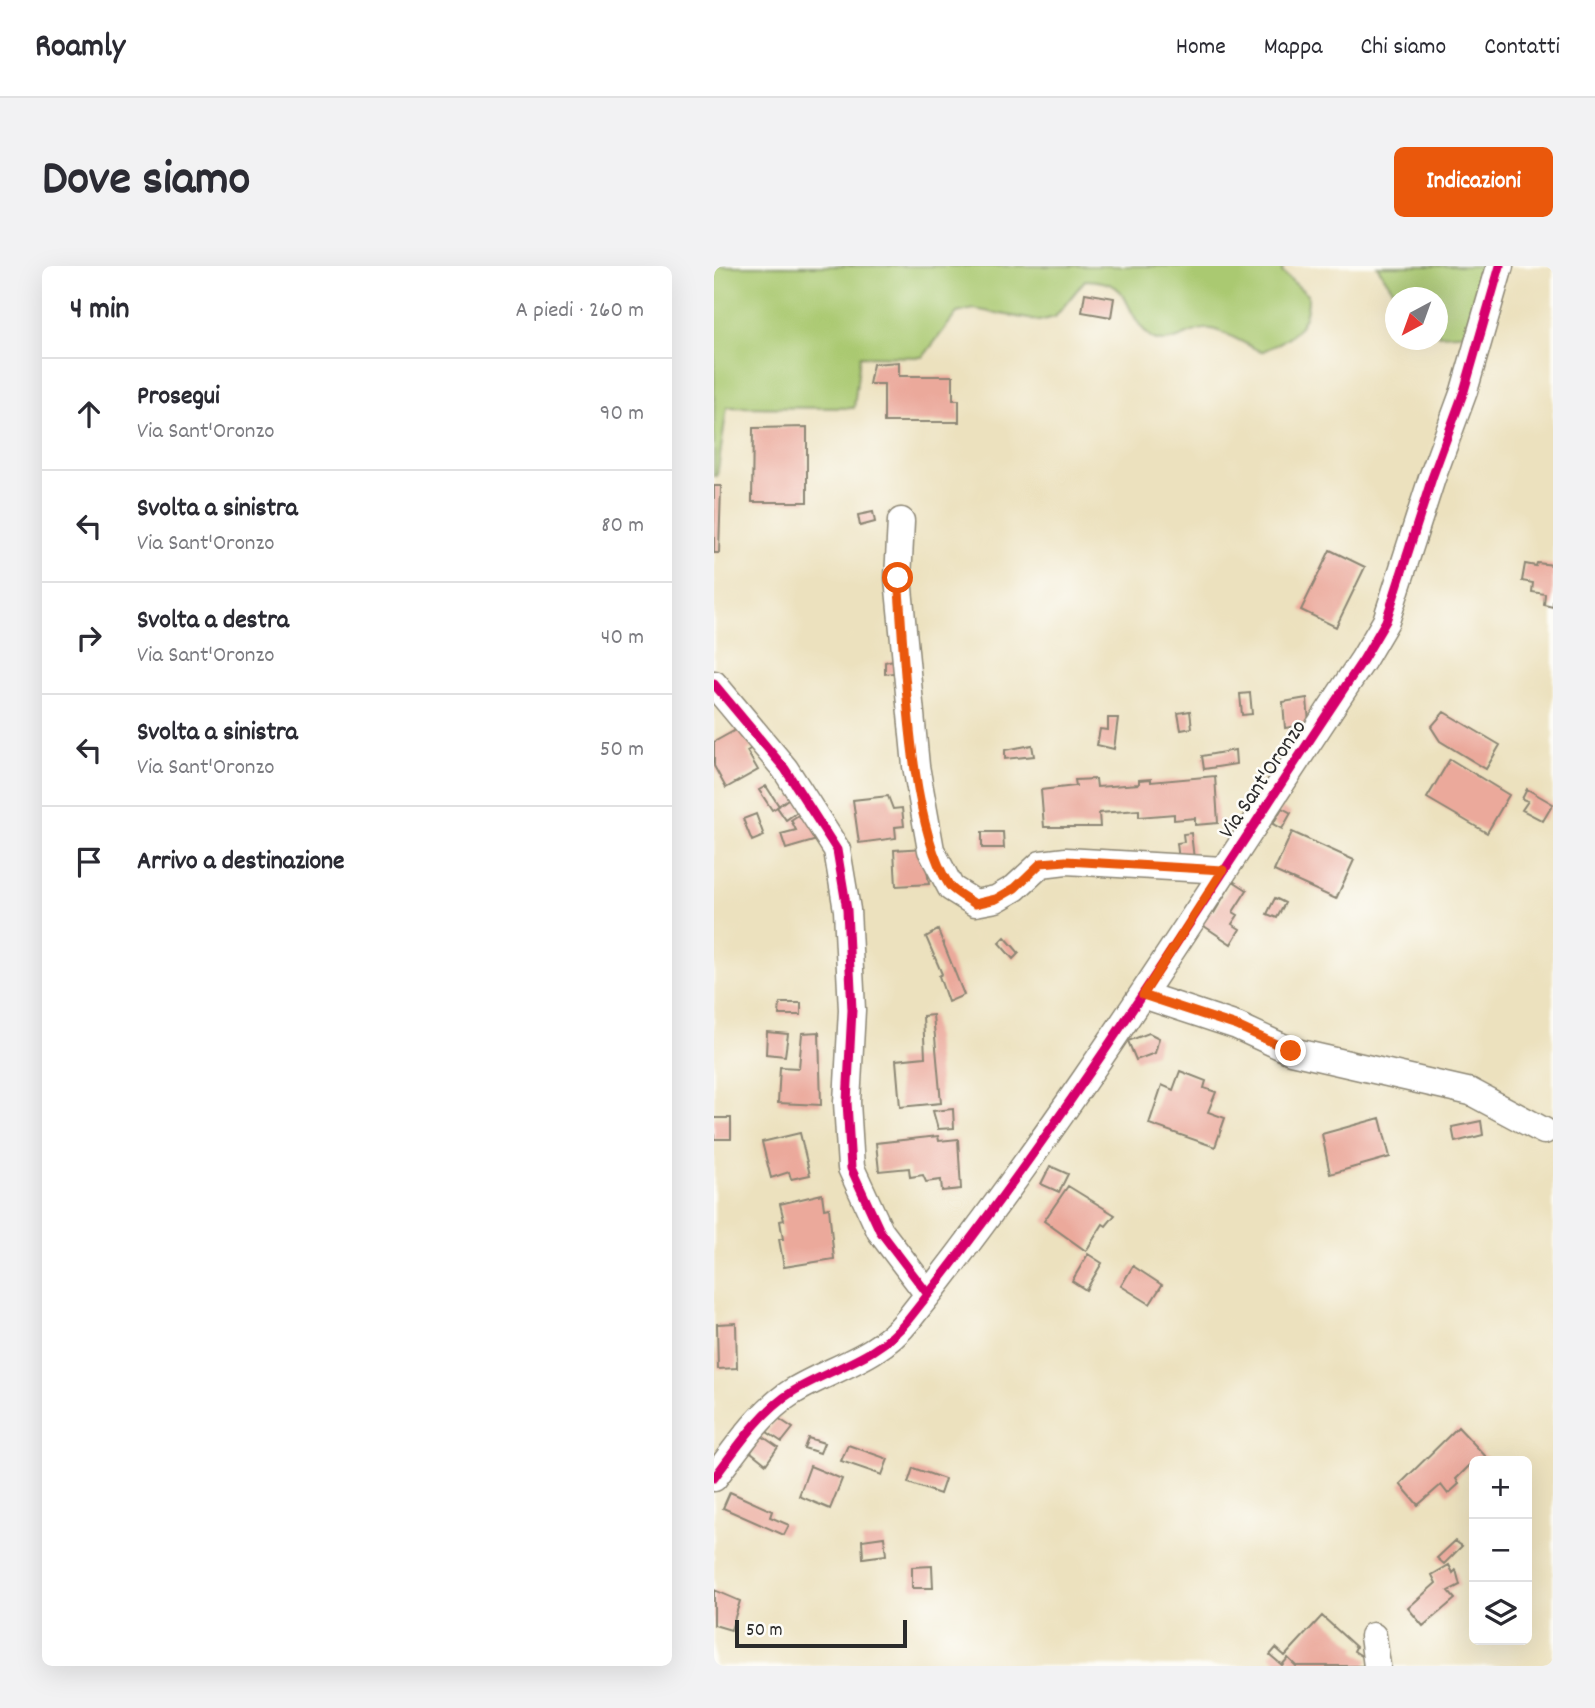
<!DOCTYPE html>
<html lang="it">
<head>
<meta charset="utf-8">
<style>
  :root { --surface:#fff; --page:#f2f2f3; --text:#2b2b33; --muted:#7c7c81; --line:#e1e1e2; --accent:#ea580c }
  body { margin:0; font-family:Dekko,sans-serif; background:var(--page); color:var(--text) }
  .controls { position:absolute; right:21px; bottom:21px; display:grid; overflow:hidden; border-radius:10px; box-shadow:0 7px 28px #0002 }
  .controls button { width:63px; height:63px; display:grid; place-items:center; padding:0; border:0; border-bottom:2px solid var(--line); background:var(--surface); color:var(--text); font:35px sans-serif }
  .compass { position:absolute; left:671px; top:21px; width:63px; height:63px; border-radius:50%; background:var(--surface); box-shadow:0 7px 28px #0002; rotate:221deg }
  .scale { position:absolute; left:21px; bottom:18px; width:172px; box-sizing:border-box; padding-left:7px; border:4px solid #2b2b2b; border-top:0; font-size:19px; line-height:24px; white-space:nowrap; color:#2b2b2b; -webkit-text-stroke:5px #fdfcf7; paint-order:stroke }
  .stop { position:absolute; width:21px; height:21px; margin:-16px; border:5px solid #ea580c; border-radius:50%; background:#fff }
  .stop.end { background:#ea580c; border-color:#fff; box-shadow:0 2px 7px #0008 }
  .list { margin:0; padding:0; list-style:none }
  h2 { display:flex; justify-content:space-between; align-items:center; height:91px; margin:0; padding:0 28px; font-size:30px }
  h2 small { font-size:23px; font-weight:400; color:var(--muted) }
  .list li { display:grid; grid-template-columns:46px 1fr auto; gap:21px; align-items:center; box-sizing:border-box; height:112px; padding:0 28px; border-top:2px solid var(--line) }
  .list b { display:block; font-size:26px; white-space:nowrap }
  .list p { margin:0; font-size:23px; white-space:nowrap; color:var(--muted) }
  .list em { font-size:23px; font-style:normal; color:var(--muted) }
  .icon { flex:none; width:38px; height:38px; fill:none; stroke:currentColor; stroke-width:2; stroke-linecap:round; stroke-linejoin:round }
  .map { position:relative; flex:none; width:839px; height:1400px; overflow:hidden; border-radius:10px }
  header { display:flex; align-items:center; gap:42px; box-sizing:border-box; height:98px; padding:0 35px; background:var(--surface); border-bottom:2px solid var(--line) }
  header strong { font-size:33px }
  nav { display:flex; gap:38px; margin-inline-start:auto; font-size:24px }
  .intro { display:flex; align-items:center; justify-content:space-between; box-sizing:border-box; height:168px; padding:0 42px }
  h1 { margin:0; font-size:49px }
  .button { padding:18px 32px; border-radius:10px; background:var(--accent); color:#fff; font-size:24px; font-weight:700 }
  main { display:flex; gap:42px; padding:0 42px }
  aside { flex:1; background:var(--surface); border-radius:10px; box-shadow:0 7px 28px #0002 }
  .map>svg:first-child { display:block }
  .grass { fill:#aac971; stroke:#6a7a4e; stroke-width:2 }
  .building { fill:#eba99b }
  .lines { fill:none; stroke-linecap:round; stroke-linejoin:round }
  .minor-casing { stroke:#8c8674; stroke-width:29 }
  .minor { stroke:#fff; stroke-width:26 }
  .cycleway-casing { stroke:#fdfcf7; stroke-width:13 }
  .cycleway { stroke:#d6006c; stroke-width:9 }
  .route { stroke:#ea580c; stroke-width:9 }
  .labels { text-anchor:middle; stroke-width:5; stroke-linejoin:round; paint-order:stroke }
  .street-label { font-size:23px; fill:#2b2b2b; stroke:#fdfcf7 }
</style>
</head>
<body>
<header>
<strong>Roamly</strong>
<nav><a>Home</a><a>Mappa</a><a>Chi siamo</a><a>Contatti</a></nav>
</header>
<div class="intro"><h1>Dove siamo</h1><a class="button">Indicazioni</a></div>
<main>
<aside>
<h2>4 min<small>A piedi · 260 m</small></h2>
<ul class="list">
<li><svg class="icon" aria-label="ahead" viewBox="0 0 24 24"><path d="M12 20V5M6 11l6-6 6 6"/></svg><div><b>Prosegui</b><p>Via Sant'Oronzo</p></div><em>90 m</em></li>
<li><svg class="icon" aria-label="left" viewBox="0 0 24 24"><path d="M17 20v-9H6M10 6l-5 5 5 5"/></svg><div><b>Svolta a sinistra</b><p>Via Sant'Oronzo</p></div><em>80 m</em></li>
<li><svg class="icon" aria-label="right" viewBox="0 0 24 24"><path d="M7 20v-9h11M14 6l5 5-5 5"/></svg><div><b>Svolta a destra</b><p>Via Sant'Oronzo</p></div><em>40 m</em></li>
<li><svg class="icon" aria-label="left" viewBox="0 0 24 24"><path d="M17 20v-9H6M10 6l-5 5 5 5"/></svg><div><b>Svolta a sinistra</b><p>Via Sant'Oronzo</p></div><em>50 m</em></li>
<li><svg class="icon" aria-label="arrive" viewBox="0 0 24 24"><path d="M6 21V4h12l-3 4 3 4H6"/></svg><div><b>Arrivo a destinazione</b></div></li>
</ul>
</aside>
<div class="map">
<svg width="839" height="1400" viewBox="0 0 839 1400">
  <rect width="100%" height="100%" fill="#fdfcf7"/>
  <filter id="ink" filterUnits="userSpaceOnUse"><feTurbulence type="fractalNoise" baseFrequency=".0143" numOctaves="2"/><feDisplacementMap in="SourceGraphic" scale="14" xChannelSelector="R" yChannelSelector="G"/><feConvolveMatrix kernelMatrix="1 2 1 2 8 2 1 2 1" color-interpolation-filters="sRGB"/></filter>
  <filter id="wash" filterUnits="userSpaceOnUse"><feTurbulence type="fractalNoise" baseFrequency=".00686" numOctaves="4" result="noise"/><feDisplacementMap in="SourceGraphic" scale="28" xChannelSelector="R" yChannelSelector="G"/><feGaussianBlur stdDeviation="1.57" result="paint"/><feColorMatrix in="noise" values="0 0 0 0 0 0 0 0 0 0 0 0 0 0 0 0 0 1.4 0 .05"/><feComposite in="paint" operator="in"/></filter>
  <g filter="url(#wash)">
    <rect width="100%" height="100%" fill="#ece1be"/>
    <path class="grass" d="M0,0H569L568,6L594,29C595,63 575,73 547,86C533,79 513,66 497,63C477,61 459,81 440,73C435,71 432,66 428,62C406,34 417,16 371,14L341,51L325,55L260,43L243,47L209,91L146,90L140,142L13,141L3,210H0Z
      M663,0H780L762,67L724,69V32L684,31Z"/>
    <g id="blocks">
      <path class="building" d="M371,27L400,32L397,51L368,46Z
        M185,96V110H239V134H245V156H170V118H155L159,98Z
        M93,161V236H38L39,162Z
        M0,220H7L5,287H0Z
        M159,246L161,256L146,260L144,249Z
        M616,284L651,301L622,361L587,344Z
        M823,297L839,299V341L830,339L831,328L818,326L819,317L808,315L811,298L822,300Z
        M187,392L188,406L171,408V396Z
        M536,427L538,448L528,449L526,428Z
        M593,432L595,458L571,462L569,436Z
        M476,445L478,462L467,464L464,447Z
        M730,446L786,479L772,503L726,475L717,461Z
        M394,452H404L400,483L383,479L386,463L394,464Z
        M27,461L38,482L33,485L44,504L12,522L0,500V476Z
        M318,479L320,490L291,493V484Z
        M521,484L522,498L490,503L488,490Z
        M736,493L795,529L773,567L713,532Z
        M501,510L504,557L481,559V552L460,554V548L425,551V544L385,547L386,561H330L327,524L362,520L361,514L382,513L383,521L425,518V514L437,513V516Z
        M52,520L65,540L58,544L45,524Z
        M813,523L839,538L829,555L808,544L814,535L808,533Z
        M81,528L90,541L72,554L63,541Z
        M174,530L179,543L188,542L190,560L181,561L182,572L145,577L139,534Z
        M568,542L577,547L568,563L559,558Z
        M92,544L110,572L72,583L67,568L82,564L77,554Z
        M42,548L50,570L38,575L29,553Z
        M268,566H289L290,582H268Z
        M578,566L640,594L622,633L560,605Z
        M477,567L480,593L465,594L463,577L470,576L469,568Z
        M210,582L215,618L182,620L180,584Z
        M519,615L533,624L519,646L524,649L518,658L526,663L517,678L487,658L496,644L500,647Z
        M561,632L571,637L563,652L553,648Z
        M224,664L250,729L234,736L225,710L228,708L212,671Z
        M291,671L305,687L299,693L285,677Z
        M66,737H87V749H65Z
        M219,749L227,837L186,841L182,794L211,791L209,750Z
        M53,766L74,768L71,790L52,788Z
        M105,766L107,839L64,837L66,801L85,802L88,767Z
        M435,767L445,772L441,787L422,794L414,775Z
        M466,805L492,815L490,822L502,826L494,846L511,852L501,881L435,858L448,819L459,824Z
        M239,843L240,862L224,863L219,845Z
        M0,852H17V873H0Z
        M666,852L676,891L616,908L608,868Z
        M767,855L769,869L741,876L738,861Z
        M86,867L96,909L77,913L75,906L57,912L48,876Z
        M224,870L225,875L244,873L247,923L228,925L227,914L212,916L209,909L196,911L195,902L165,905L162,877Z
        M336,900L354,908L345,926L327,918Z
        M354,920L401,949L392,960L389,958L372,985L330,955Z
        M108,928L110,943L115,942L120,993L70,1001L65,973H69L66,955L70,954L66,938Z
        M374,988L388,997L372,1024L358,1015Z
        M419,1000L448,1019L436,1038L407,1020Z
        M22,1057L23,1102L4,1103L3,1058Z
        M64,1152L79,1162L68,1176L53,1166Z
        M744,1161L776,1195H760V1201L757,1198L742,1213L745,1218L734,1228L727,1219L704,1239L686,1218Z
        M48,1170L64,1181L52,1198L37,1186Z
        M94,1172L110,1177L106,1187L90,1182Z
        M134,1179L174,1193L168,1209L127,1195Z
        M96,1200L128,1213L116,1243L85,1230Z
        M199,1202L231,1213L226,1228L194,1217Z
        M16,1226L58,1245L56,1251L75,1259L70,1269L9,1242Z
        M170,1271L172,1289L149,1292L148,1274Z
        M741,1275L748,1280L730,1298L723,1292Z
        M735,1299L739,1307L742,1304L746,1319L734,1325L741,1333L709,1360L694,1342L722,1317L718,1309Z
        M218,1300L219,1322H198V1301Z
        M0,1324L26,1335L17,1364L0,1359Z
        M608,1350L642,1381L640,1385L654,1394L650,1400H582L574,1392L568,1399L556,1389L562,1382L571,1390Z"/>
    </g>
  </g>
  <g filter="url(#ink)">
    <use href="#blocks" fill-opacity="0" stroke="#8c8674" stroke-width="2"/>
    <g class="lines">
      <defs>
        <path id="minor" d="M187,255L184,312L202,500L217,584L237,622L261,637L282,633L301,622L327,598L352,595L509,604
          M0,418L71,503L123,584L133,644L138,744L133,836L137,902L166,965L213,1027
          M429,729L523,760L577,785L757,826L830,865
          M0,1212C22,1183 46,1146 78,1126C117,1102 163,1093 194,1054C361,845 500,616 649,394L672,355L718,212L750,125L786,0
          M659,1370L663,1400"/>
      </defs>
      <use href="#minor" class="minor-casing"/>
      <use href="#minor" class="minor"/>
      <defs>
        <path id="cycleway" d="M0,418L71,503L123,584L133,644L138,744L133,836L137,902L166,965L213,1027
          M0,1212C22,1183 46,1146 78,1126C117,1102 163,1093 194,1054C361,845 500,616 649,394L672,355L718,212L750,125L786,0"/>
      </defs>
      <use href="#cycleway" class="cycleway-casing"/>
      <use href="#cycleway" class="cycleway"/>
    </g>
  </g>
  <g class="lines" filter="url(#ink)">
    <path class="route" d="M184,312C191,391 194,556 235,619C241,627 253,632 261,638L282,633L301,622L327,597L352,595L509,604L429,729L523,760L577,785"/>
  </g>
  <g class="labels">
    <g class="street-label">
      <text transform="translate(547 512) rotate(-56)" y="8">Via Sant'Oronzo</text>
    </g>
  </g>
</svg>
<div class="controls">
<button>+</button>
<button>−</button>
<button><svg class="icon" aria-label="layers" viewBox="0 0 24 24"><path d="M12 4l9 5-9 5-9-5zM3 14l9 5 9-5"/></svg></button>
</div>
<svg class="compass" viewBox="-18 -18 36 36"><path d="M0-13l5 13h-10z" fill="#e53935"/><path d="M0 13l5-13h-10z" fill="#7c7c81"/></svg>
<div class="scale">50 m</div>
<div class="stop" style="left:184px;top:312px"></div>
<div class="stop end" style="left:577px;top:785px"></div>
</div>
</main>
</body>
</html>
